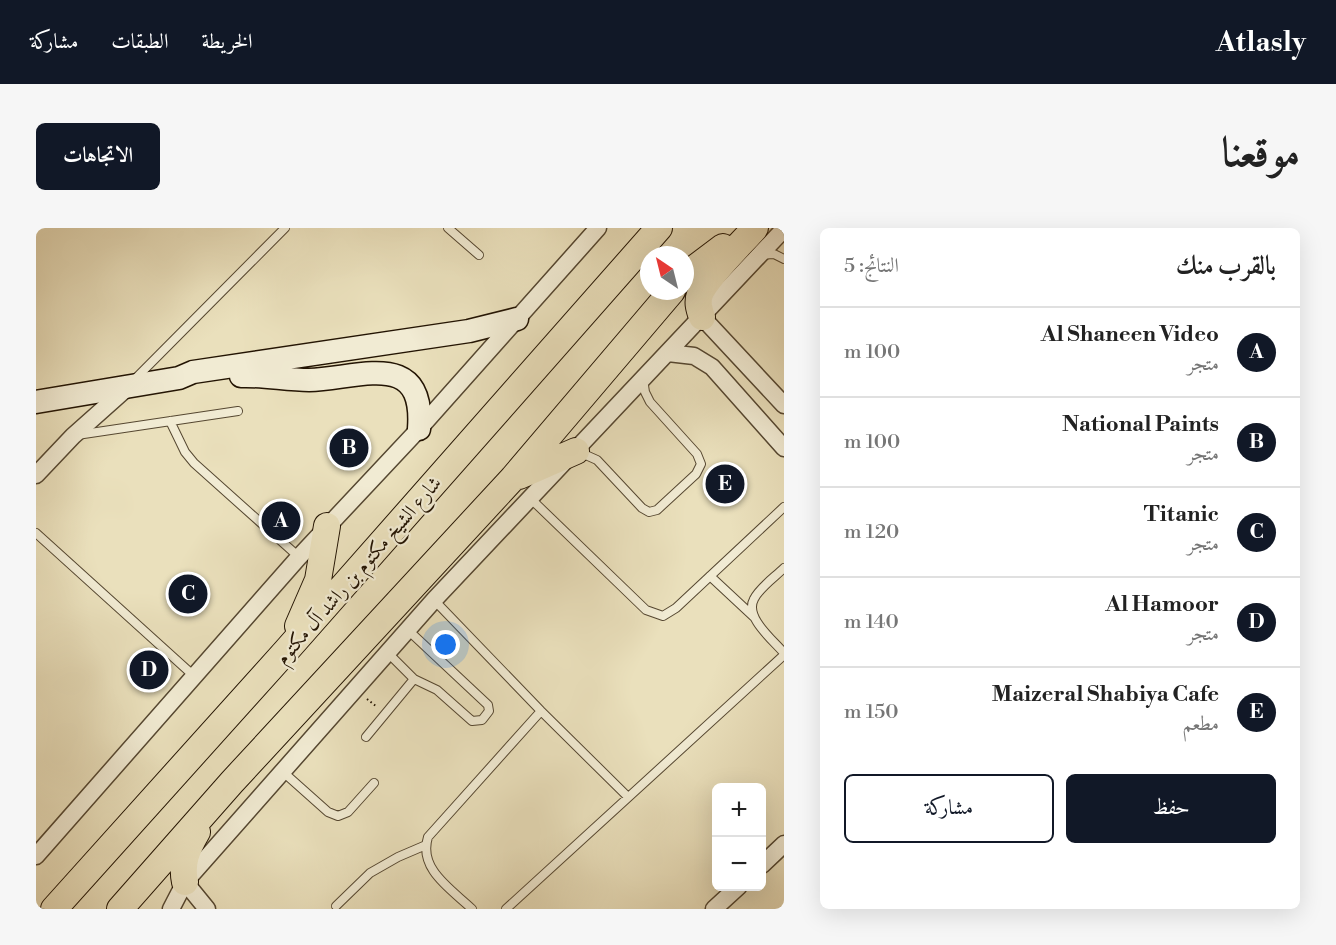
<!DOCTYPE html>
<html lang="ar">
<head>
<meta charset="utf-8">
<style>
  :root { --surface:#fff; --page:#f6f6f6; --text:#222; --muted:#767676; --line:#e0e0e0; --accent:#111827 }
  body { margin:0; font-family:"Libre Bodoni",Amiri,serif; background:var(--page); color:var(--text); direction:rtl }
  .controls { position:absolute; right:18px; bottom:18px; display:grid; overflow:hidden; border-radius:9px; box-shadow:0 6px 24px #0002 }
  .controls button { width:54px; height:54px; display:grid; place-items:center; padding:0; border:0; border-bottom:2px solid var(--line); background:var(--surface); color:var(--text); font:30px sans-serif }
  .compass { position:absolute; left:604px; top:18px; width:54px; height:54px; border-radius:50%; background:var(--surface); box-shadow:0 6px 24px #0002; rotate:325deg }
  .you { position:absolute; left:410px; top:417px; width:21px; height:21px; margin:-15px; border:4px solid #fff; border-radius:50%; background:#1a73e8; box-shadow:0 0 0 9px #1a73e833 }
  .badge { display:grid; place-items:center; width:39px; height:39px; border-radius:50%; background:var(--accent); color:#fff; font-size:20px; font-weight:700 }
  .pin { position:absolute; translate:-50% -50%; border:3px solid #fff; box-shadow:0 2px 6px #0006 }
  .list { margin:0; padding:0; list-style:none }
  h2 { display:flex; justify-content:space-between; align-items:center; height:78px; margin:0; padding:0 24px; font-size:26px }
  h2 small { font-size:20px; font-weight:400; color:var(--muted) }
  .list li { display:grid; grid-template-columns:39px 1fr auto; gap:18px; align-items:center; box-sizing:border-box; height:90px; padding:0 24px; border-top:2px solid var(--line) }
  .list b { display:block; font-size:22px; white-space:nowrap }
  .list p { margin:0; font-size:20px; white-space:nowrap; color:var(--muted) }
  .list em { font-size:20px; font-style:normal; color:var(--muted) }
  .actions { display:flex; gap:12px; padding:18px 24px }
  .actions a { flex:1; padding:14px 0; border:2px solid var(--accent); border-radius:9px; text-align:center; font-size:21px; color:var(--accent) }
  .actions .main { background:var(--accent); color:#fff }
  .map { position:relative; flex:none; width:748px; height:681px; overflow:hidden; direction:ltr; border-radius:9px }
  header { display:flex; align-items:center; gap:36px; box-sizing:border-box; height:84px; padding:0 30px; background:var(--accent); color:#fff }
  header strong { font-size:28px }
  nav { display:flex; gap:33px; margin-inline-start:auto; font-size:21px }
  .intro { display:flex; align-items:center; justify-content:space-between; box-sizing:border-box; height:144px; padding:0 36px }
  h1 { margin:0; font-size:42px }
  .button { padding:15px 27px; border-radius:9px; background:var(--accent); color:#fff; font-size:21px; font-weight:700 }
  main { display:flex; gap:36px; padding:0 36px }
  aside { flex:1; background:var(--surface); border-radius:9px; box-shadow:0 6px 24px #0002 }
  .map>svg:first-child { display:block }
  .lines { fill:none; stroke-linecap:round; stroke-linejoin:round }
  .lane-casing { stroke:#554731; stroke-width:10 }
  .street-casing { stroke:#554731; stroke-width:19 }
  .secondary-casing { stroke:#231403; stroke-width:25 }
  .primary-casing { stroke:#231403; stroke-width:28 }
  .path { stroke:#231403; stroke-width:2; stroke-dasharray:1.5 3; stroke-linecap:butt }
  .lane { stroke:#f1ebd3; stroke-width:8 }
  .street { stroke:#f1ebd3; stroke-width:16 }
  .secondary { stroke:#f1ebd3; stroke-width:22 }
  .primary { stroke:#eae0bc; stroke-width:26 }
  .labels { text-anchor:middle; stroke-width:4.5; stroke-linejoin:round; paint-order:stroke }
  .street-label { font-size:20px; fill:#231403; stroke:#f1ebd3 }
</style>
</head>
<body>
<header>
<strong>Atlasly</strong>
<nav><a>الخريطة</a><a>الطبقات</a><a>مشاركة</a></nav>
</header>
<div class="intro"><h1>موقعنا</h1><a class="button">الاتجاهات</a></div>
<main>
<aside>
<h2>بالقرب منك<small>النتائج: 5</small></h2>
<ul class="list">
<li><span class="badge">A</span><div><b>Al Shaneen Video</b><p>متجر</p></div><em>100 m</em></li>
<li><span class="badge">B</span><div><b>National Paints</b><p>متجر</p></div><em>100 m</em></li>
<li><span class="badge">C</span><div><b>Titanic</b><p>متجر</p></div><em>120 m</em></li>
<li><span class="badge">D</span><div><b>Al Hamoor</b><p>متجر</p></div><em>140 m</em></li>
<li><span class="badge">E</span><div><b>Maizeral Shabiya Cafe</b><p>مطعم</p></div><em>150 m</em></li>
</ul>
<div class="actions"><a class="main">حفظ</a><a>مشاركة</a></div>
</aside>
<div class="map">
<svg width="748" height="681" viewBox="0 0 748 681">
  <rect width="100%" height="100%" fill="#eae0bc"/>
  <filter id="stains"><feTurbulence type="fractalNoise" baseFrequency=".00333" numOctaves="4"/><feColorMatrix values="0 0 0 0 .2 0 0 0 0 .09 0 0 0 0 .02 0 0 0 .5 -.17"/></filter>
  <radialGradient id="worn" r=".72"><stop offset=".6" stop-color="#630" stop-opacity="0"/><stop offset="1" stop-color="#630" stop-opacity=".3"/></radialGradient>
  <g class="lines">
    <defs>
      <path id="lane" d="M412,0L443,27
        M724,27L738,26L748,31
        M99,151L249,0
        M134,193L149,224L158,235L263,329
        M41,207L202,183
        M543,224L561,232L606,280L613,284L621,282L660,246L665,236L661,226L614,174L609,164L607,151
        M495,271L610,382L627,388L640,380L748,279
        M0,305L158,448
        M748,340C739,349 724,359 718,371C708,389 737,412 748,425
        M674,348L718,389
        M398,372L505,483L592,569
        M352,425L378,451L401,462L436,493L446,492L453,483L452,477L373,403
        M330,509L378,451
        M246,543L292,584L302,588L312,584L338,555
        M300,678L334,645L362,629L390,617
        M436,681C415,661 382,641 392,609L505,483
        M470,681L748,427"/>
      <path id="street" d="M666,89L748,177
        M632,125L658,128L676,139L748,220
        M0,247L37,208L92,159
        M0,628L263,329L383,201L562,0
        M726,637L748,616
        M149,654L171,681
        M135,681L149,654L398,372L748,1
        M678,681L703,658"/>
      <path id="secondary" d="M205,148C228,147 250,152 273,152C325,150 389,121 383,201
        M0,174L143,150L157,144L433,103L481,91"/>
      <path id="primary" d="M651,46L687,19
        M666,89C663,81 661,74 664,66C670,50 706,15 719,0
        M483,248L540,223
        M262,398L282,352L291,298
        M149,654C145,635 151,621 161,604
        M18,681L250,423L623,0
        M84,681L196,554L477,250L636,63"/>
    </defs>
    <use href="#lane" class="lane-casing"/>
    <use href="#street" class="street-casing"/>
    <use href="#secondary" class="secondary-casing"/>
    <use href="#primary" class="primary-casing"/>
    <path class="path" d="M331,471L341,479"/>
    <use href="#lane" class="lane"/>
    <use href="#street" class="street"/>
    <use href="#secondary" class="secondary"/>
    <use href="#primary" class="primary"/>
  </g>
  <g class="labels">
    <g class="street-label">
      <text transform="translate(322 342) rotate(-49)" y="7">شارع الشيخ مكتوم بن راشد آل مكتوم</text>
    </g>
  </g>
  <rect width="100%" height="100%" filter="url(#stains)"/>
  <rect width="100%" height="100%" fill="url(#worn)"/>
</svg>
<div class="controls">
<button>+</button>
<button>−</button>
</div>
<svg class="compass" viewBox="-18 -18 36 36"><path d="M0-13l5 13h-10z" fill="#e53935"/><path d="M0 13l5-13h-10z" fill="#767676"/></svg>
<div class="you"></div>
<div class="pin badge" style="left:245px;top:293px">A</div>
<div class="pin badge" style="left:313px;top:220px">B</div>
<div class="pin badge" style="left:152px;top:366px">C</div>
<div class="pin badge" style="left:113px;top:442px">D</div>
<div class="pin badge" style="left:689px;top:256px">E</div>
</div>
</main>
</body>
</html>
